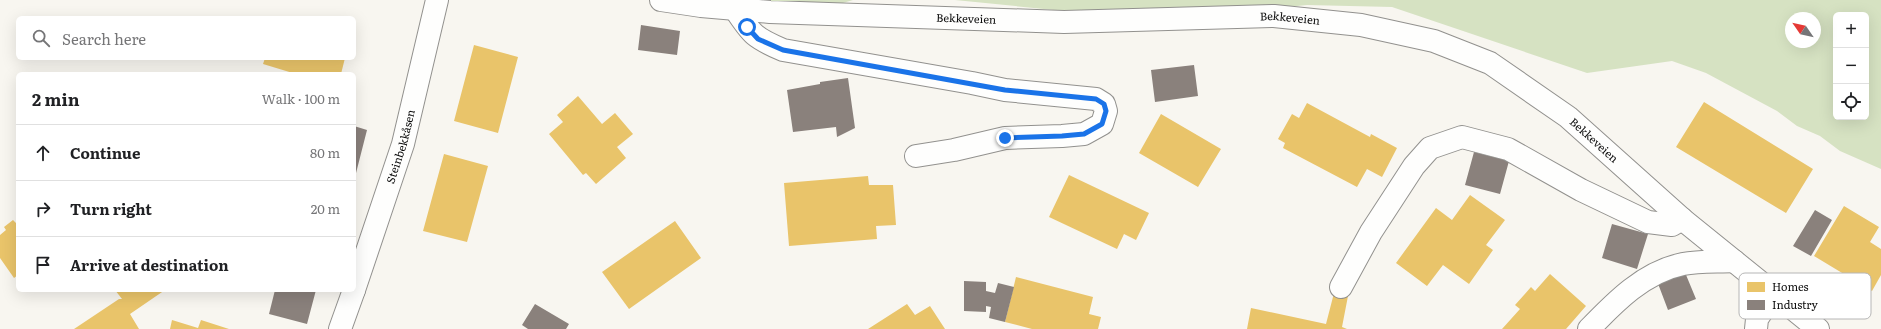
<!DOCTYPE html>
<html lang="en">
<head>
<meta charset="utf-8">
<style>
  :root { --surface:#fff; --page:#f6f6f6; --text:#202124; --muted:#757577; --line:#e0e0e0 }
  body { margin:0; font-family:Literata,serif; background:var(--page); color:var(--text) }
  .controls { position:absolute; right:12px; top:12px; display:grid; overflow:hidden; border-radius:6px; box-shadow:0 4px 16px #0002 }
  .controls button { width:36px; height:36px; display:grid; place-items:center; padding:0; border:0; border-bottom:1px solid var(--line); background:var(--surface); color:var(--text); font:20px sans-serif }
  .compass { position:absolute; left:1785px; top:12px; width:36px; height:36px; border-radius:50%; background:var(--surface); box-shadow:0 4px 16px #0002; rotate:304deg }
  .stop { position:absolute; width:12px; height:12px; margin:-9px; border:3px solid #1a73e8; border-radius:50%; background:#fff }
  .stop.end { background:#1a73e8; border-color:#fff; box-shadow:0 1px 4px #0008 }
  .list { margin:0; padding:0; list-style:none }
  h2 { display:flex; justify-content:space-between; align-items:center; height:52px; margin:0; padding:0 16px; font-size:17px }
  h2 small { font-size:13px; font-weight:400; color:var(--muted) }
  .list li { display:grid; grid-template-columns:26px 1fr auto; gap:12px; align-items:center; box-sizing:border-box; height:56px; padding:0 16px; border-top:1px solid var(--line) }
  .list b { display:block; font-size:15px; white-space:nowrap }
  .list em { font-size:13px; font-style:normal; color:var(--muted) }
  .icon { flex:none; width:22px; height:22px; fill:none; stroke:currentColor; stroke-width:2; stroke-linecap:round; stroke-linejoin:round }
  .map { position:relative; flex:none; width:1881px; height:329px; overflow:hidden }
  .search { position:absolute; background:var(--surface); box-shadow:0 4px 16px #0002; left:16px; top:16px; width:340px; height:44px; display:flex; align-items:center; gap:10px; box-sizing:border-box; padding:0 14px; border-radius:6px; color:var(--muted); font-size:15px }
  .panel { position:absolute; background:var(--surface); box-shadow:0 4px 16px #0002; left:16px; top:72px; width:340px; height:220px; border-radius:6px }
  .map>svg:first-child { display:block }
  .forest { fill:#d6e2c2; fill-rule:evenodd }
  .homes { fill:#e9c46a }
  .industry { fill:#8a817c }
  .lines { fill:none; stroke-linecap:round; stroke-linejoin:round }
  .minor-casing { stroke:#92918e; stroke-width:24 }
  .minor { stroke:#fefefd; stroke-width:22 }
  .route { stroke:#1a73e8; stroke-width:5 }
  .labels { text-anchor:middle; stroke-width:4; stroke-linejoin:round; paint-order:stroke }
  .street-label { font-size:11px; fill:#0b0b0b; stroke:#fff }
  .key { fill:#fff; stroke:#b6b6b6; stroke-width:1 }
  .key-label { font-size:11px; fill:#0b0b0b }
</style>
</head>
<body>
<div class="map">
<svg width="1881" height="329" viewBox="0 0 1881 329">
  <rect width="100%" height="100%" fill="#f8f6f0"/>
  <path class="forest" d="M731,0H853L826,8Z
    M955,0H1881V169L1840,151L1820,136L1797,126L1777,111L1706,73L1672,61L1587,73L1392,7L1307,5L1154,20ZM1836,15H1866V117H1836ZM1791,18H1815V42H1791Z"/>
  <path class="homes" d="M474,45L518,57L498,133L454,121Z
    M265,58H345L341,74H296L263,64Z
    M578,96L602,124L615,113L633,134L617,147L626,158L596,184L586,173L583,175L549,134L563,122L557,115Z
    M1704,102L1813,169L1786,213L1676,147Z
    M1307,103L1370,137L1371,134L1397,148L1382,177L1367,169L1357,187L1283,148L1285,143L1278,139L1292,114L1299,118Z
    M1161,114L1221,149L1198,187L1139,153Z
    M444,154L488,166L467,242L423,231Z
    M1069,175L1149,213L1136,240L1124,234L1117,249L1049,217Z
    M868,176L869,185H893L896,225L876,226L877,239L789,246L784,183Z
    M1470,195L1505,220L1486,245L1493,250L1469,284L1443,265L1427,286L1396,263L1436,208L1452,220Z
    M1844,206L1879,227L1870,242L1881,249V275L1872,291L1814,256Z
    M13,220L16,223L18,221V275L14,278L0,258V235L6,230L4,227Z
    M675,221L701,258L629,309L602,272Z
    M1550,274L1586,306L1566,329H1502L1520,309L1515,305L1531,287L1535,291Z
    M1016,277L1093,297L1089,314L1101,317L1098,329H1032L1005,322Z
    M115,290H165L130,314L139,329H74L119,299H122Z
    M1334,293L1348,296L1342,327L1347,329H1247L1251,308L1326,324Z
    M907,304L915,315L930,306L945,329H868Z
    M172,320L198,328L201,320L229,329H170Z"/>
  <path class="industry" d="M641,25L680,31L677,55L638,50Z
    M1194,65L1198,96L1155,102L1151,70Z
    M848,78L855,128L837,137L836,127L793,132L787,90L820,84V82Z
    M354,126L367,130L355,177H354Z
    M1474,152L1509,161L1500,194L1465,185Z
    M1815,210L1832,220L1811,256L1793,246Z
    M1612,224L1648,234L1637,269L1602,258Z
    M1684,270L1696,299L1668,310L1657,281Z
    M964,281L986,282V291L995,293L998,283L1014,287L1005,322L989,318L991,307L986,306V312L964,311Z
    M275,290H316L307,324L269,314Z
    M535,304L569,324L566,329H528L522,325Z"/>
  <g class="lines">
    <defs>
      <g id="minor">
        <path id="s1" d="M661,0L701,6L770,12L1064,22L1274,16L1361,25L1434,41L1490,63L1568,117L1682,219L1818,329"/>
        <path d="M735,9C752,35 755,38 783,50L972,83L1005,90L1096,99L1104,104L1106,111L1102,124L1084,134L1062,136L1005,138L954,150L916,156"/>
        <path d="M1341,287L1371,232L1414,166L1430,148L1462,137L1508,149L1581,190L1648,222L1672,225L1682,219"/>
        <path id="s2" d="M354,290L403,144L437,0"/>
        <path d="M340,329L354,290"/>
        <path d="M1589,329C1615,302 1644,272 1683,264C1699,261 1718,262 1734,261"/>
        <path d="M1756,329L1757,319L1774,293"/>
      </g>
    </defs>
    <use href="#minor" class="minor-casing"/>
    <use href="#minor" class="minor"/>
  </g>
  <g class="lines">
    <path class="route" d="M747,27L758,39L783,50L1005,90L1096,99L1104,104L1106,111L1102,124L1084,134L1062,136L1005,138"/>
  </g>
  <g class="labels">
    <g class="street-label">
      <text dy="4" stroke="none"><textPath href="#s1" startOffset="306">Bekkeveien</textPath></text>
      <text dy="4" stroke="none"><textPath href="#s1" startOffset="630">Bekkeveien</textPath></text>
      <text dy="4" stroke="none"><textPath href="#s1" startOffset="966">Bekkeveien</textPath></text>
      <text dy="4" stroke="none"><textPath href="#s2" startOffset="151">Steinbekkåsen</textPath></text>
    </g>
  </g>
  <rect x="1739" y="273" width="132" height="46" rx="6" class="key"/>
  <rect x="1747" y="282" width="18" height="10" fill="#e9c46a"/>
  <rect x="1747" y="300" width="18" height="10" fill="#8a817c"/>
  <g class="key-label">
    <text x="1772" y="291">Homes</text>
    <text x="1772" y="309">Industry</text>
  </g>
</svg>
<div class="controls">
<button>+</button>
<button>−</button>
<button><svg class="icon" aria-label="locate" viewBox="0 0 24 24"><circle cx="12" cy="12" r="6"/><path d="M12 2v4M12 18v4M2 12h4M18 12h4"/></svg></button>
</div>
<svg class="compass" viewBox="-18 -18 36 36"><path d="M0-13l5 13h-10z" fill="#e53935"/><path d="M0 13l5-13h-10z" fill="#757577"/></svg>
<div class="stop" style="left:747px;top:27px"></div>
<div class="stop end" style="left:1005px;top:138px"></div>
<div class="search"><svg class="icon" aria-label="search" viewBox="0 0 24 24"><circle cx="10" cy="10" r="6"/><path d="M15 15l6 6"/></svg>Search here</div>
<section class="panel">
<h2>2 min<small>Walk · 100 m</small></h2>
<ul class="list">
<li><svg class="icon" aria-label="ahead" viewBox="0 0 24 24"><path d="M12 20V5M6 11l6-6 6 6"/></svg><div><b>Continue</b></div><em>80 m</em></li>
<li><svg class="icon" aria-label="right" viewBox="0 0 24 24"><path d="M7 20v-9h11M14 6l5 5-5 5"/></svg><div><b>Turn right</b></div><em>20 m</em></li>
<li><svg class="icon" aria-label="arrive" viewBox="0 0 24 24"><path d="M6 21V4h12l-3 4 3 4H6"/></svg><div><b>Arrive at destination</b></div></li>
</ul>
</section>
</div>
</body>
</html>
